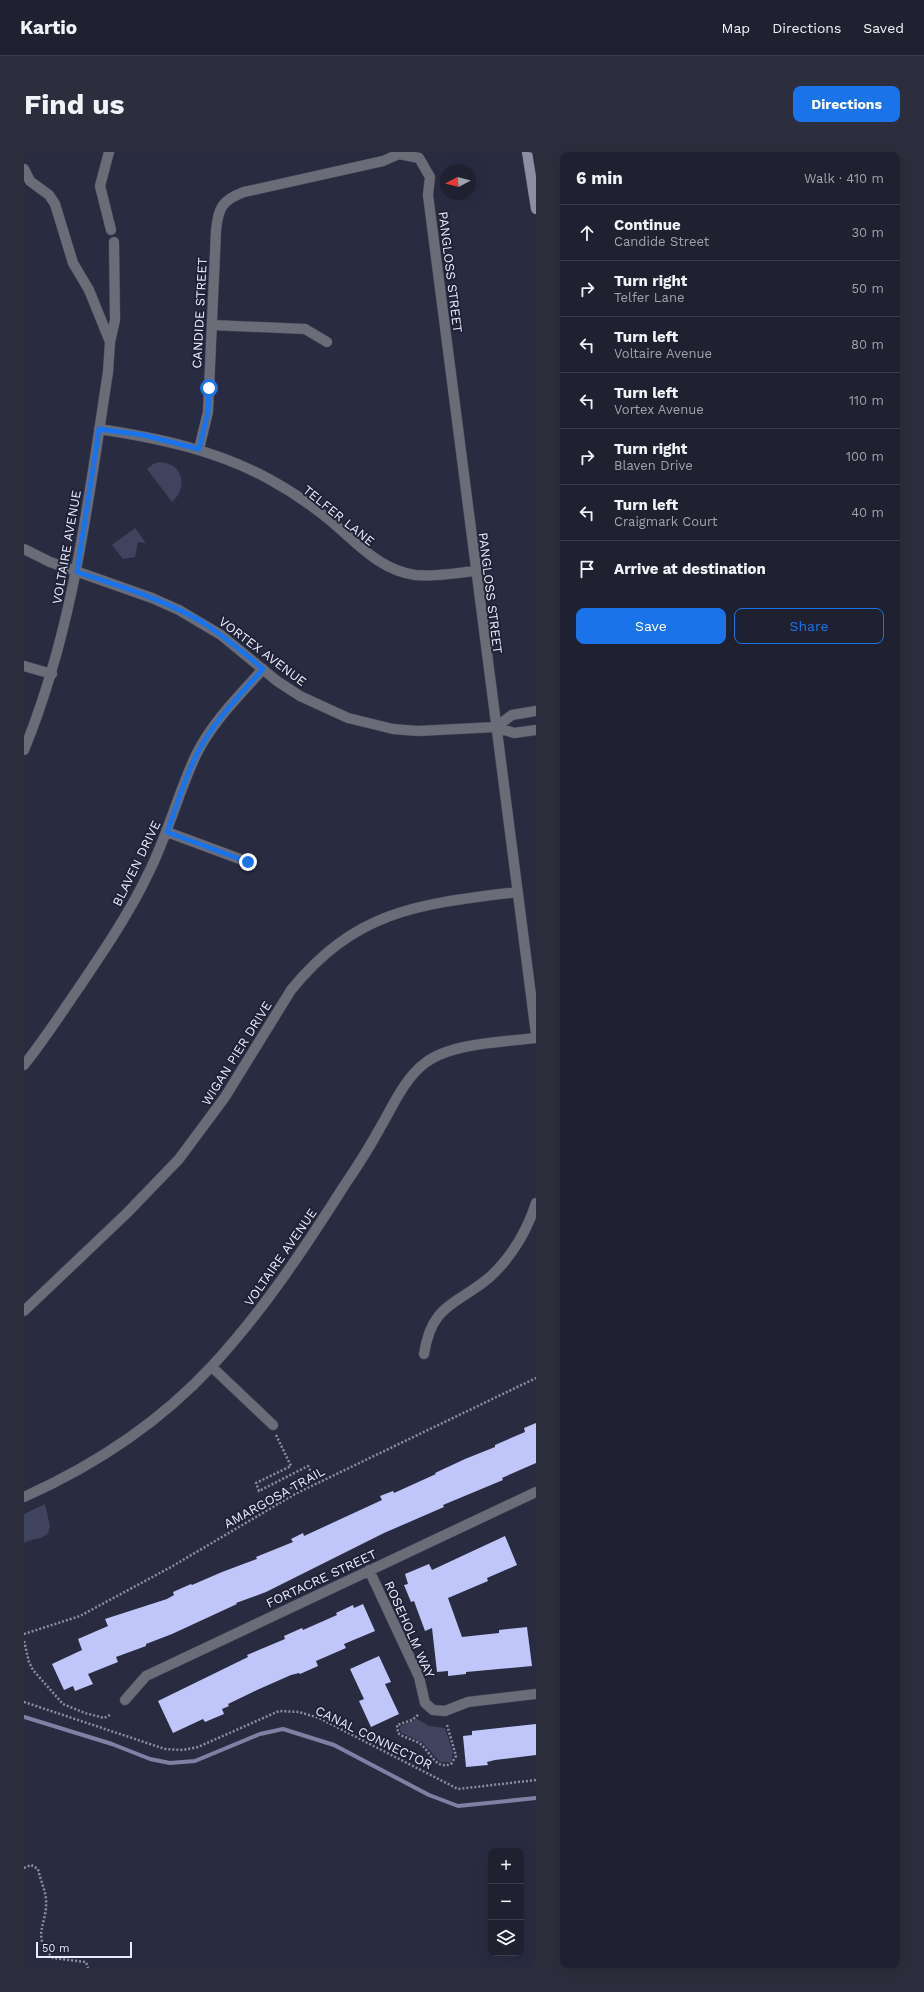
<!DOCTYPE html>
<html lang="en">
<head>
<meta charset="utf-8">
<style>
  :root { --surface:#1f2131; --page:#2c2e3d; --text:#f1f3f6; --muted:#a1a3ab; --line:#3c3e4d; --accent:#1a73e8 }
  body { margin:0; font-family:"Work Sans",sans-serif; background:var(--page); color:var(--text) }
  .controls { position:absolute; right:12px; bottom:12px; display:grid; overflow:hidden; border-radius:8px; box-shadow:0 4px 16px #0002 }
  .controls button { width:36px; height:36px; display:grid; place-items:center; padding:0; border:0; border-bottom:1px solid var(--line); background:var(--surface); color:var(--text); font:20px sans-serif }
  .compass { position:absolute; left:416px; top:12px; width:36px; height:36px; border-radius:50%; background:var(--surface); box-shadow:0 4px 16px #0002; rotate:263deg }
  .scale { position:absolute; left:12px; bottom:10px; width:96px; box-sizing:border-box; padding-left:4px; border:2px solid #eaecfa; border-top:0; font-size:11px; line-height:14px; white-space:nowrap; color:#eaecfa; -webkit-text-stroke:3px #202237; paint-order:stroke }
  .stop { position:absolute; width:12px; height:12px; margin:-9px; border:3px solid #1a73e8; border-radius:50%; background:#fff }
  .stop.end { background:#1a73e8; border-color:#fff; box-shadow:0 1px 4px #0008 }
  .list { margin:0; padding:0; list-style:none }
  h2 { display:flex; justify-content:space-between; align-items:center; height:52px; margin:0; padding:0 16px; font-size:17px }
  h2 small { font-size:13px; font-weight:400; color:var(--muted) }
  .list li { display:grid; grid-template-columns:26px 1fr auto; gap:12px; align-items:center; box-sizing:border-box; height:56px; padding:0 16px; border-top:1px solid var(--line) }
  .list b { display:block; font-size:15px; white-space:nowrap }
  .list p { margin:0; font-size:13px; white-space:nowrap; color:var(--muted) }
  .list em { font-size:13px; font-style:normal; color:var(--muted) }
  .actions { display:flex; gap:8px; padding:12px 16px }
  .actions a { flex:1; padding:9px 0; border:1px solid var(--accent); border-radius:8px; text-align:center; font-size:14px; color:var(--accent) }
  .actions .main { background:var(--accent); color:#fff }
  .icon { flex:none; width:22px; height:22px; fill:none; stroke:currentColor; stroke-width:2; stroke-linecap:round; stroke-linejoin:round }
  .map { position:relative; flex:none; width:512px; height:1816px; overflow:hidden; border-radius:8px }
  header { display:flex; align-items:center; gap:24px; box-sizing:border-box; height:56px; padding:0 20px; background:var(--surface); border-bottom:1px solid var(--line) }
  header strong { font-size:19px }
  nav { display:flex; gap:22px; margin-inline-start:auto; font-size:14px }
  .intro { display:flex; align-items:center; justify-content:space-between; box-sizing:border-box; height:96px; padding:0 24px }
  h1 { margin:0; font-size:28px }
  .button { padding:10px 18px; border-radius:8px; background:var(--accent); color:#fff; font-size:14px; font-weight:700 }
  main { display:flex; gap:24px; padding:0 24px }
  aside { flex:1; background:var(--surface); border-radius:8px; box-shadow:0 4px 16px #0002 }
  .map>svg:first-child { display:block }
  .green { fill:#40435d }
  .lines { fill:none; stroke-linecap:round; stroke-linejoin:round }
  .stream { stroke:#7e81a3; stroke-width:4 }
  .building { fill:#c0c6f9 }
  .street-casing { stroke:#44475b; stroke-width:11 }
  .secondary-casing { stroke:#44475b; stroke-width:11 }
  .path { stroke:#8c8ea0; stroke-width:2.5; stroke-dasharray:2 2; stroke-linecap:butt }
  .street { stroke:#6a6c77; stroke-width:10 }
  .secondary { stroke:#8c8fa1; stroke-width:10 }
  .route { stroke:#1a73e8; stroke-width:5 }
  .labels { text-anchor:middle; stroke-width:4; stroke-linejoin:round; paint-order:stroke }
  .street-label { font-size:13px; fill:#eaecfa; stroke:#202237 }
</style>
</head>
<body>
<header>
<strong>Kartio</strong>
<nav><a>Map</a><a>Directions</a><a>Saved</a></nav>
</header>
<div class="intro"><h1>Find us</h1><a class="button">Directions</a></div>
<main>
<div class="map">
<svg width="512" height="1816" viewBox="0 0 512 1816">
  <rect width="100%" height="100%" fill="#292c41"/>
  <path class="green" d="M135,310C160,311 164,335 148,350L123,317L129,312Z
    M111,376L122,391L114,390L111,405L99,407L88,393Z
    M21,1352L26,1374L24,1381C18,1388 8,1386 0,1391V1362Z
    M393,1567L405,1574L421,1576L429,1601L427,1610H416L399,1591L378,1581L375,1577L377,1574Z"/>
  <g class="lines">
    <path class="stream" d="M0,1565L88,1592L126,1607L146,1611L171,1609L236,1582L259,1577L310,1593L405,1643L434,1654L512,1646"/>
  </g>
  <path class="building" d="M512,1271V1311L478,1326L479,1328L419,1353L420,1355L360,1381L242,1440L212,1451L213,1452L148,1482L122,1492V1494L92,1505L94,1510L64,1522L69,1532L51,1539L49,1534L40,1538L28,1512L58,1498L54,1487L84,1474L81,1467L143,1447L150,1443L149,1440L167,1432L168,1433L198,1420L233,1407L232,1405L269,1390L267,1387L279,1381L280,1384L358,1348L356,1344L369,1339L370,1341L412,1322L411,1321L441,1307L471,1295V1293L501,1280L500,1276Z
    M481,1384L493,1413L463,1426L464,1429L424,1446L438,1485L475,1481V1478L503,1475L508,1514L442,1520V1522L424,1524V1519L413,1520L408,1476L401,1479L390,1449L387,1450L380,1433L384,1432L381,1422L405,1412L408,1418Z
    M339,1452L351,1479L320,1492L322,1496L292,1509L294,1514L276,1522L275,1521L267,1523L233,1538L204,1552L205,1554L198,1557L200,1562L181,1570L179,1567L149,1581L134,1549L224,1505L223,1503L261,1487L260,1484L278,1476L279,1478L313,1463L312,1461L329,1453L330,1456Z
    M355,1504L367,1530L361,1532L375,1562L347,1575L335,1549L340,1547L326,1517Z
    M512,1572V1603L471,1608L463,1610L464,1613L442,1615L439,1584L448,1583V1579Z"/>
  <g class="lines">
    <defs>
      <path id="street" d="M85,0L76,34L87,78
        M0,17L6,29L25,43L31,52L49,111L65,138L86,190
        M188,173L281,177L303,190
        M75,277C134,286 192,298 245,327C267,339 289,354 308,370C334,392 356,418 391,423C411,425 432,421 451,419
        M175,297L184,260L192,79C194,56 198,48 220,40L359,9L375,2L395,6L406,25L404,43L512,882
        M0,397L26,410L128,446L155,458L197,483L253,529L276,544L324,566L369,577L394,579L472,575L490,581L512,578
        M0,514L28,522
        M472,575L488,563L512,559
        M0,598C50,476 64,349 84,220L86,190L91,168L90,90
        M143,680L224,710
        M0,913C20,888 38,860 56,834C81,797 106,760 125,720C144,682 154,641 172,603C188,570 215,544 239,517
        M0,1159L103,1061L155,1007L201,945L267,838C333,757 396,752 493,740
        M400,1202C408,1150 434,1153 467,1124C488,1104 503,1079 512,1051
        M188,1215L249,1273
        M0,1345C69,1314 136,1270 188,1214C239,1159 280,1097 320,1034C333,1015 345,996 356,976C369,954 380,927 401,911C427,891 479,890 512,886
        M345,1418L395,1525L401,1551L409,1558L421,1559L444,1550L512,1542
        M101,1548L122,1524L512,1340"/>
      <path id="secondary" d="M503,0L512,57"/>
    </defs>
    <use href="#street" class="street-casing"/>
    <use href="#secondary" class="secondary-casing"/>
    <path class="path" d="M252,1283L267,1314L232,1331L235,1339L284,1314L289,1324L250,1345L254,1352
      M0,1482L56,1464L147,1415L271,1342L512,1226
      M0,1489L5,1510L9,1518L39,1552L61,1561L80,1566L86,1563
      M0,1550L141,1597L159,1598L174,1595L255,1559L275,1560L295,1566L434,1637L512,1628
      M394,1563L388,1568L373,1573L374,1581C380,1586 388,1587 395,1591C407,1599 410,1618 427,1612L432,1604L423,1573
      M0,1716L7,1713L14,1717C16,1727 21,1737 22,1747C24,1773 6,1783 29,1806L62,1810L64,1816"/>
    <use href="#street" class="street"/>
    <use href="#secondary" class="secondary"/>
  </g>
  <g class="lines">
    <path class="route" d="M185,236L184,260L175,297L119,283L75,277L53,420C95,434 139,447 178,470C200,484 219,500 239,517C215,544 189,570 173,602C160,627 153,654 143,680L224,710"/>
  </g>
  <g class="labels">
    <g class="street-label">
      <text transform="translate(427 120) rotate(83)" y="5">PANGLOSS STREET</text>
      <text transform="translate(175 161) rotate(-87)" y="5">CANDIDE STREET</text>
      <text transform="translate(315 363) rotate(39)" y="5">TELFER LANE</text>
      <text transform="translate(42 395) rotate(-80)" y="5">VOLTAIRE AVENUE</text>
      <text transform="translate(467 441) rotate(83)" y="5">PANGLOSS STREET</text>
      <text transform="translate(239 499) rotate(37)" y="5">VORTEX AVENUE</text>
      <text transform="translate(112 711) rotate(-64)" y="5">BLAVEN DRIVE</text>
      <text transform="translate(212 901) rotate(-58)" y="5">WIGAN PIER DRIVE</text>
      <text transform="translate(256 1105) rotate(-55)" y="5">VOLTAIRE AVENUE</text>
      <text transform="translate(250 1345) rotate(-29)" y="5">AMARGOSA TRAIL</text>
      <text transform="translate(297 1426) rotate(-25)" y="5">FORTACRE STREET</text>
      <text transform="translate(386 1477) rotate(66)" y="5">ROSEHOLM WAY</text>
      <text transform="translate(350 1585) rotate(26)" y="5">CANAL CONNECTOR</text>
    </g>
  </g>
</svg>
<div class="controls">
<button>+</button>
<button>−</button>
<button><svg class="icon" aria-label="layers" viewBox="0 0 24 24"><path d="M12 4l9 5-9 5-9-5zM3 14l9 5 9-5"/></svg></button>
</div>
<svg class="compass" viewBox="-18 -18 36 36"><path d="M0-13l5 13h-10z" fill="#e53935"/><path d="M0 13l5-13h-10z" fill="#a1a3ab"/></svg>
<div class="scale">50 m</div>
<div class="stop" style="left:185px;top:236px"></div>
<div class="stop end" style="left:224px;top:710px"></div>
</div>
<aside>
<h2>6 min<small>Walk · 410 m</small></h2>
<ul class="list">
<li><svg class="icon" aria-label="ahead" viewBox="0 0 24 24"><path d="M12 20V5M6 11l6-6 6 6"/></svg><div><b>Continue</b><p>Candide Street</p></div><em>30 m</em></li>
<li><svg class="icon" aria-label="right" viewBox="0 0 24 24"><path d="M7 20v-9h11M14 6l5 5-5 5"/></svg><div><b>Turn right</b><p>Telfer Lane</p></div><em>50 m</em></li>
<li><svg class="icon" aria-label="left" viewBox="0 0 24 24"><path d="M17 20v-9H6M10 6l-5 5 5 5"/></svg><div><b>Turn left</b><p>Voltaire Avenue</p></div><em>80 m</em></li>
<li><svg class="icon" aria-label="left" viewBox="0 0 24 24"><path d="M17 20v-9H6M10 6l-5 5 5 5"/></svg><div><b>Turn left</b><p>Vortex Avenue</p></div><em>110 m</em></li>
<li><svg class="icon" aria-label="right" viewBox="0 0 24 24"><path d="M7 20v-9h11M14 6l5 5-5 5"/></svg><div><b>Turn right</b><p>Blaven Drive</p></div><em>100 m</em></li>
<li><svg class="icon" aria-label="left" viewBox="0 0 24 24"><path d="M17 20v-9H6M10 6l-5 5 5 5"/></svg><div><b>Turn left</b><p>Craigmark Court</p></div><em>40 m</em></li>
<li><svg class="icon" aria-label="arrive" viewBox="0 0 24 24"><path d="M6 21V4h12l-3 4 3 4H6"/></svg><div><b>Arrive at destination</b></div></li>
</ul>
<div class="actions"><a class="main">Save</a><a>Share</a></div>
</aside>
</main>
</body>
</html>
